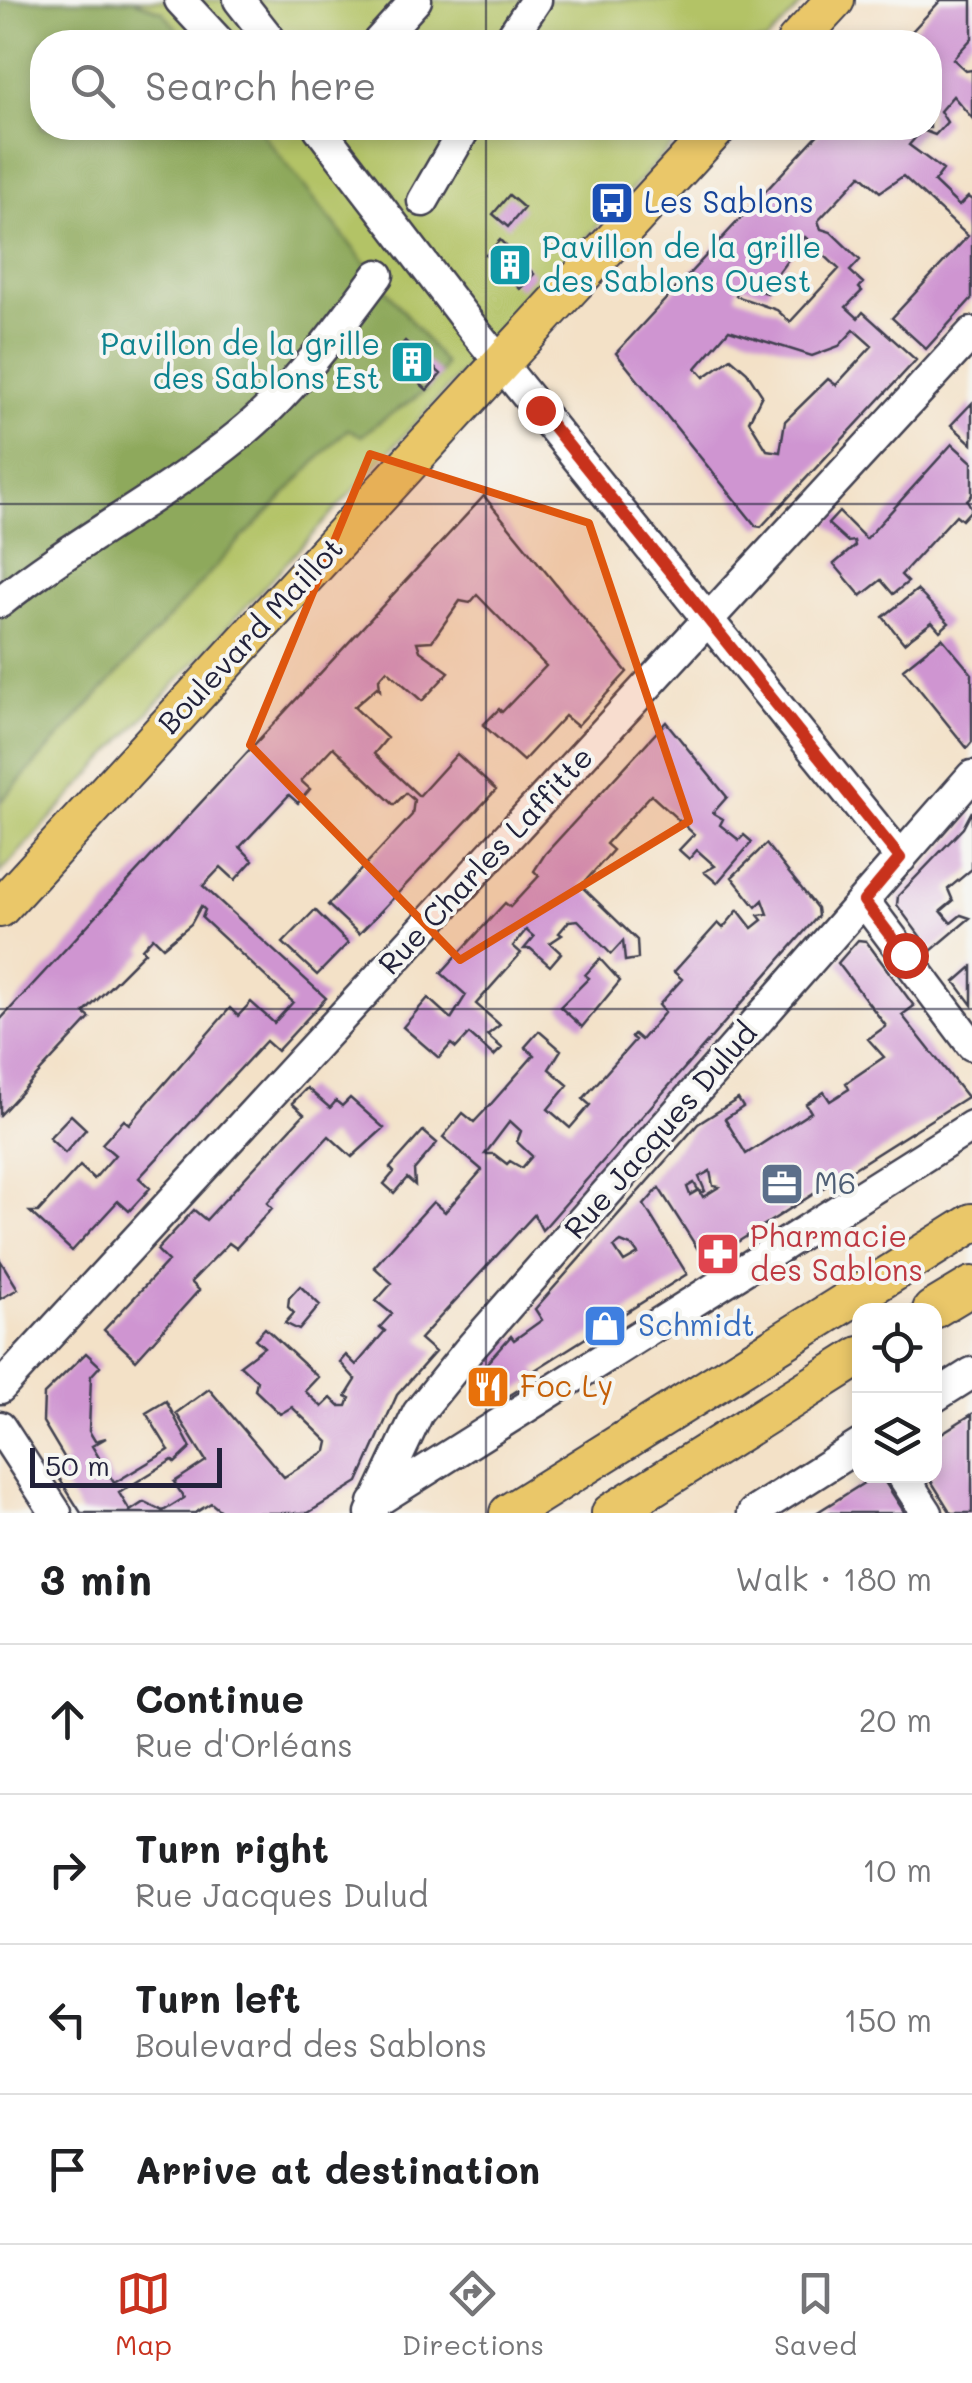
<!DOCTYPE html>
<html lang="en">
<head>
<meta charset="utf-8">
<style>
  :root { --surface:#fff; --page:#f2f2f2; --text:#202124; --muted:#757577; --line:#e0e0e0; --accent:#c8321e }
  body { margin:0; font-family:Mali,sans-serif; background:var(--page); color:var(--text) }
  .controls { position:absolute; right:30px; bottom:30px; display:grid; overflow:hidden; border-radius:20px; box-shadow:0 5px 15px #0003 }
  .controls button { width:90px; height:90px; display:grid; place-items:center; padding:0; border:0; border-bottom:2px solid var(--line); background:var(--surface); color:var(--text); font:50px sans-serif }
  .scale { position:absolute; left:30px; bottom:25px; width:192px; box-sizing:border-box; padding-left:10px; border:5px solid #22223b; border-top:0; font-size:28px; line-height:35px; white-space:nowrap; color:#22223b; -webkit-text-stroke:8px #f6f6f2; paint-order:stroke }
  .stop { position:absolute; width:30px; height:30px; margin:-22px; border:8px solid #c8321e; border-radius:50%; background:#fff }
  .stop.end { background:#c8321e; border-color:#fff; box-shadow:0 2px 10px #0008 }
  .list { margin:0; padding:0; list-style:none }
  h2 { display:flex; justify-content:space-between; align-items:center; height:130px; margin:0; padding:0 40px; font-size:42px }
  h2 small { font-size:32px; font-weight:400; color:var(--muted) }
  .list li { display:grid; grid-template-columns:65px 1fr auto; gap:30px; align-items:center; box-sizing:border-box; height:150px; padding:0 40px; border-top:2px solid var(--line) }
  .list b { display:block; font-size:38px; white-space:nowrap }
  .list p { margin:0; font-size:32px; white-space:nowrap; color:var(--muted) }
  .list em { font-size:32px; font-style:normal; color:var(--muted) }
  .icon { flex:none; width:55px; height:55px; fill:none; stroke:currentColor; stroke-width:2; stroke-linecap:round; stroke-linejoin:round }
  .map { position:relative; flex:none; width:972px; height:1513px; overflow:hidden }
  .search { position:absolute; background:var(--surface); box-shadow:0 5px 15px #0003; left:30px; right:30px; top:30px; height:110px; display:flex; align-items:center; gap:25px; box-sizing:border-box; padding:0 35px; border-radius:40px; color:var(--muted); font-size:38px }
  .sheet { height:730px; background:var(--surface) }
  nav { display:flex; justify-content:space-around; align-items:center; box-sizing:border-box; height:140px; border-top:2px solid var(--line); background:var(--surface); font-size:28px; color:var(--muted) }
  nav a { display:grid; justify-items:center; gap:5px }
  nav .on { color:var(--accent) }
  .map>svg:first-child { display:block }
  .green { fill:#b3c366; stroke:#6a7250; stroke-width:2.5 }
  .forest { fill:#8ea95b; stroke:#58664b; stroke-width:2.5 }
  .building { fill:#cf95d1; fill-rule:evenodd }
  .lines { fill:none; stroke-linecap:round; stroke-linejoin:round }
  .minor-casing { stroke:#413f50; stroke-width:35 }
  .major-casing { stroke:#413f50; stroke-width:42 }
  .minor { stroke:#fff; stroke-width:30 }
  .major { stroke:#eac769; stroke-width:38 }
  .route { stroke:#c8321e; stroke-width:12 }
  .marked { fill:#de560e; fill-opacity:0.2; stroke:#de560e; stroke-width:8; stroke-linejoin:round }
  .grid { fill:none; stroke:#22223b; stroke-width:2.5; stroke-opacity:0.55 }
  .labels { text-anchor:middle; stroke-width:8; stroke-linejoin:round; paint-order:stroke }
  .transit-label { font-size:30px; fill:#164399; stroke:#f6f6f2; text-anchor:start }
  .culture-label { font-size:30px; fill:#0d838f; stroke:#f6f6f2; text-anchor:start }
  .street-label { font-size:30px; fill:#22223b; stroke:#f6f6f2 }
  .service-label { font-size:30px; fill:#4e5e75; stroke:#f6f6f2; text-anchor:start }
  .health-label { font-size:30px; fill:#be3a42; stroke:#f6f6f2; text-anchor:start }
  .shop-label { font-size:30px; fill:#366cbe; stroke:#f6f6f2; text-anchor:start }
  .food-label { font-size:30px; fill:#c56008; stroke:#f6f6f2; text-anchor:start }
</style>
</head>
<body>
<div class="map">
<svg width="972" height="1513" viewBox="0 0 972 1513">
  <rect width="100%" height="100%" fill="#f6f6f2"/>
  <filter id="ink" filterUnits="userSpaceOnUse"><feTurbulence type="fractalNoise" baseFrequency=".01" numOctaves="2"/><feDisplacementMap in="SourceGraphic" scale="20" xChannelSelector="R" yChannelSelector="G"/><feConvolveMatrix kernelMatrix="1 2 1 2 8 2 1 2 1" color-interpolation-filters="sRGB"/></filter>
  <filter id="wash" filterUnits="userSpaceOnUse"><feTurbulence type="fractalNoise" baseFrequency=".0048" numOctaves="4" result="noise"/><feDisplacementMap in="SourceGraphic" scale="40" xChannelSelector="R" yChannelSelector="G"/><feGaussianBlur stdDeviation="2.25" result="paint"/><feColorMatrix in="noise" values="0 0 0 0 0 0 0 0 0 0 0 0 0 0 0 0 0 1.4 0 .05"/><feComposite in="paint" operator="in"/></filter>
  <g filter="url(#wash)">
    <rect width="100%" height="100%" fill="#f3e1c7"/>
    <path class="green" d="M0,0H806L766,42H42V128H688L0,873Z"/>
    <path class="forest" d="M0,0H134L163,12L188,42H42V128H258L445,364C432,397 387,411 362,436L348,429C310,464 280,504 242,538L0,802Z"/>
    <g id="blocks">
      <path class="building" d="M941,0H972V38L953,59L966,71L972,70V118L953,96L940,111L947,122L935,135L922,130L909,145L943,170L934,182L959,206L968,197L972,200V298L926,349L892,318L968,236L903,176L880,192L861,175L818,221L821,229L831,232L860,260L850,271L863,283L859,288L862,291L846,307L858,318L863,312L916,360L761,527L756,526L616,353L824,128H930V42H902ZM805,237L839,269L790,322L777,310L736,296L739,286L768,293L772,281ZM729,330L812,356L839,346L854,330L872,346L836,385L828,379L785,421L780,452L767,450L749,421L762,395L747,372L731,358L704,377L696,368Z
        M509,195L524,208L508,227L493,214Z
        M500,240L534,274L520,289L486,255Z
        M405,341L441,374L427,390L391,357Z
        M972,403V444L951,425Z
        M952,444L972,462V495L967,500L972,509L962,520L956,515L901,575L908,582L893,594L881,580L861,596L834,564L855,546L854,541L848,542L828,524L839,512L866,539Z
        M484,496L627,672L577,726L565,716L523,761L483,725L499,709L502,712L546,666L477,595L470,603L460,601L432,641L417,642L420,651L449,672L422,701L387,670L379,679L380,690L377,687L354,707L387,738L374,754L419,796L457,754L496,790L359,934L328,905L412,815L414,800L406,793L394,805L333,747L301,781L310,789L298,803L289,795L240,847L253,860L235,880L221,867L203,886L326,998L277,1051L266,1041L139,1178L150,1188L129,1211L118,1201L72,1251L30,1212H38L80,1166L94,1179L115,1155L102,1144L124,1120L129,1124L230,1008L238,1016L251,1002L274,1023L293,1002L202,918L205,910L201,906L191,924L163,947L153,937L142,949L145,952L84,1013L90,1018L0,1115V1020Z
        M917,590L949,623L940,631L932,622L904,643L883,617Z
        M942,638L972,674V742L967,748L903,669Z
        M666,722L727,797L713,813L723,819L720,825L739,840L744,835L752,842L717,883L704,872L715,866L697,850L689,859L679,850L694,834L651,795L606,844L613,850L581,886L637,940L638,959L625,961L623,941L611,954L578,920L569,921L559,933L562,935L550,943L561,953L550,966L531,949H524L534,937L526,930L513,946L521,953L476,1004L500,1025L487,1035L502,1048L494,1056L469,1034L456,1048L451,1044L439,1058L403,1027L428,998L451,1019L466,995L441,973L505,903L510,907L539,876L534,871L545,854Z
        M972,811V869L948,889L953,901L941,911L951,923L961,915L970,918L931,951L897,905L898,896L963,828Z
        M766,844L817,908L818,916L546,1226L542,1230L534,1215L420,1339L435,1352L397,1395L358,1482L308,1513H223L211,1503L195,1513H81L54,1470L67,1462L43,1422L44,1394L86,1353L100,1366L91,1376L89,1431L95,1441L106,1438L92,1446L114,1483L169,1450L146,1413L166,1401L191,1448L175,1463L172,1460L119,1493L130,1511L144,1502L163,1511L184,1498L174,1482L206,1461L176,1413L209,1389L284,1477L326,1451L328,1442L292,1407L280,1414L255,1390L257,1381L240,1365L264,1347L255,1339L265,1328L318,1377L305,1391L322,1407L331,1398L339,1406H347L350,1398L346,1396L356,1380L340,1362L346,1355L356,1365L385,1331L380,1327L392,1314L376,1301L392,1283L374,1267L433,1202L445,1212L482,1170L443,1137L463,1113L474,1122L491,1104L534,1055L525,1047L539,1031L561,1050L549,1069L568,1085L548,1109L570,1128L590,1105L583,1099L635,1040L631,1037L634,1034L641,1040L665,1012L659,1005L682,979L674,972L718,923L723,928L738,910L752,928L762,920L758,915L768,914L763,900L756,907L732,877ZM510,1121L521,1131L517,1142L532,1156L522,1168L510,1161L507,1164L494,1154H485Z
        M315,910L348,943L317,975L283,943Z
        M858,940L866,941L914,1006L902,1015L967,1097L706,1262L659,1188L644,1205L687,1274L535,1370L540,1376L499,1402L478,1373L511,1336L514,1340L542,1320L535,1309L698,1124L738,1099L743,1107L725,1119L746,1154L811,1112L806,1104L824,1092L830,1101L849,1089L846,1083L884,1057L868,1039L886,1026L838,963ZM710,1171L713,1186L719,1187L703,1197L699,1190L690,1195L687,1187L694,1183L700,1193L705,1191L699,1177ZM621,1242L633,1247L638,1254L624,1262L614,1247Z
        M600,959L620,981L582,1027L560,1007L589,978L585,975Z
        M972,967V1005L955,982Z
        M307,1088L330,1108L336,1101L342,1106L350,1098L384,1128L352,1157L329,1136L267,1203L272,1208L236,1248L229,1243L191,1282L199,1290L136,1360L104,1330L168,1261L157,1250L194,1210L206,1220L304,1114L292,1103Z
        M71,1115L86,1129L65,1153L49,1138Z
        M423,1131L437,1143L414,1170L415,1185L407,1178L394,1193L384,1184L394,1172L390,1168Z
        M0,1260L18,1289L0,1299Z
        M300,1286L320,1305L299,1330L285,1323L294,1313L288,1307L289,1298Z
        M972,1414V1513H951L928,1476H934V1438Z
        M875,1476H881L905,1513H816Z"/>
    </g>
  </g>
  <g filter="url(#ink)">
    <use href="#blocks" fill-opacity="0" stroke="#413f50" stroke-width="2.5"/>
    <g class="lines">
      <defs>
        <path id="minor" d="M180,0L219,42
          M239,0L272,42
          M378,42L416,0
          M508,42L536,0
          M319,128L477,334L901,858
          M423,201L465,128
          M0,602C76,541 163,497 238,436C293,392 336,331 378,275
          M864,901L972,1045
          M0,1388L972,333
          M934,1397L972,1373
          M0,1427L56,1513
          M903,1476L927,1513
          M374,1503L972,1126
          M371,1513L418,1413L468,1351L972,776
          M753,1513L860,1445"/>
        <path id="major" d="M796,42L835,0
          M0,908L717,128
          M932,1310L972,1286
          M509,1513L972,1223
          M611,1513L860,1356"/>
      </defs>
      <use href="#minor" class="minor-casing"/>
      <use href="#major" class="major-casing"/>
      <use href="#minor" class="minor"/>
      <use href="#major" class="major"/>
    </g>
  </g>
  <g class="lines" filter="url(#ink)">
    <path class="route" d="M540,410L900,858L864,901L905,955"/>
  </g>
  <path class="marked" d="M370,454L589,523L689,821L460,960L250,745Z"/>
  <path class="grid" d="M486,0V42M486,128V1513M0,504H972M0,1009H972"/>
  <defs>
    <symbol id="bus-square" viewBox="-11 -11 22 22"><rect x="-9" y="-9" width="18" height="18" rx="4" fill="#1a4fb4" stroke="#f6f6f2"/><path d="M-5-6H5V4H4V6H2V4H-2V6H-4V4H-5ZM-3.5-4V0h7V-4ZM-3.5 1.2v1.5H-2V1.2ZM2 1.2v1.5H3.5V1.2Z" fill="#fff"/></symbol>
    <symbol id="building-square" viewBox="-11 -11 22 22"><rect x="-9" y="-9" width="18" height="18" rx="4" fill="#0f9aa8" stroke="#f6f6f2"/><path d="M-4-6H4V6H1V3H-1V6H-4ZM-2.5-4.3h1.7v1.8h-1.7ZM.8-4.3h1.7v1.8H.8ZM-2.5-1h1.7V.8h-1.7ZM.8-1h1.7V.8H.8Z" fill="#fff"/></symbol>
    <symbol id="office-square" viewBox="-11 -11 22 22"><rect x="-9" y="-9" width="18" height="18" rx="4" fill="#5c6f8a" stroke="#f6f6f2"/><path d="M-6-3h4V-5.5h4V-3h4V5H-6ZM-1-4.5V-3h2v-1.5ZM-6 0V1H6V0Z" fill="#fff"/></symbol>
    <symbol id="pharmacy-square" viewBox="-11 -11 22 22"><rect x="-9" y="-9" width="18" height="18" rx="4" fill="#e0444e" stroke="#f6f6f2"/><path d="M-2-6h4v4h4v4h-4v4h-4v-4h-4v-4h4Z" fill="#fff"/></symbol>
    <symbol id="shop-square" viewBox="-11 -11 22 22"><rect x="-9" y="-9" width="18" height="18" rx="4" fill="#3f7fe0" stroke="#f6f6f2"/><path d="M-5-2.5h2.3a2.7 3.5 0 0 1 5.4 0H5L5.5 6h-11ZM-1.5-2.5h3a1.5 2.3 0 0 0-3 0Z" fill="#fff"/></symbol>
    <symbol id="restaurant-square" viewBox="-11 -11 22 22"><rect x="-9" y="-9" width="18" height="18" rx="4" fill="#e8710a" stroke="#f6f6f2"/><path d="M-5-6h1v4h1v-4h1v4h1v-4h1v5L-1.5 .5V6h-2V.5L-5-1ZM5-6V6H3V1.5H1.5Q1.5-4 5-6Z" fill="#fff"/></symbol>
  </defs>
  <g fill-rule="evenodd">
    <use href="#bus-square" x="587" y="178" width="50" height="50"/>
    <use href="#building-square" x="485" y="240" width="50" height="50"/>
    <use href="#building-square" x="387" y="337" width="50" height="50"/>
    <use href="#office-square" x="757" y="1159" width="50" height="50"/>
    <use href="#pharmacy-square" x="693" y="1229" width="50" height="50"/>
    <use href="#shop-square" x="580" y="1301" width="50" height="50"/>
    <use href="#restaurant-square" x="463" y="1362" width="50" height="50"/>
  </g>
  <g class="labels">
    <g class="transit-label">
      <text x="644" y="213">Les Sablons</text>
    </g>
    <g class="culture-label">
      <text x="542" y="258">Pavillon de la grille<tspan x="542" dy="34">des Sablons Ouest</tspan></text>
      <text x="380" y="355" text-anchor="end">Pavillon de la grille<tspan x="380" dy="34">des Sablons Est</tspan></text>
    </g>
    <g class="street-label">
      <text transform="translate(251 636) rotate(-47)" y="10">Boulevard Maillot</text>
      <text transform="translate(486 861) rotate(-47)" y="10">Rue Charles Laffitte</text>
      <text transform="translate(661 1131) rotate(-49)" y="10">Rue Jacques Dulud</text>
    </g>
    <g class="service-label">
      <text x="814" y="1194">M6</text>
    </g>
    <g class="health-label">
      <text x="750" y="1247">Pharmacie<tspan x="750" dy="34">des Sablons</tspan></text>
    </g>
    <g class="shop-label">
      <text x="638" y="1336">Schmidt</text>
    </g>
    <g class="food-label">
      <text x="520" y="1397">Foc Ly</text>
    </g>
  </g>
</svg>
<div class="controls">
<button><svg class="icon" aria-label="locate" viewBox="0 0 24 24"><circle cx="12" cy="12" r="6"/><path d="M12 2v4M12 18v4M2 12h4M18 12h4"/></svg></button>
<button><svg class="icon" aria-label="layers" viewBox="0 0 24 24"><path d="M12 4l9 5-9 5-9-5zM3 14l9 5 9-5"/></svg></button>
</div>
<div class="scale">50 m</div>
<div class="stop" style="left:905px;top:955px"></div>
<div class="stop end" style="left:540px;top:410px"></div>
<div class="search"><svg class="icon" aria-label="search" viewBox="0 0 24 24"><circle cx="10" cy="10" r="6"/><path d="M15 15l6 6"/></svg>Search here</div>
</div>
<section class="sheet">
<h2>3 min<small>Walk · 180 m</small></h2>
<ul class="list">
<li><svg class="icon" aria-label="ahead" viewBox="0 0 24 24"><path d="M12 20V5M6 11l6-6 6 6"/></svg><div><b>Continue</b><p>Rue d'Orléans</p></div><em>20 m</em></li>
<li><svg class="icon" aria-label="right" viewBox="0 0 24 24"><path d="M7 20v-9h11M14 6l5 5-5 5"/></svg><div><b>Turn right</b><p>Rue Jacques Dulud</p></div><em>10 m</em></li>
<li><svg class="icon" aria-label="left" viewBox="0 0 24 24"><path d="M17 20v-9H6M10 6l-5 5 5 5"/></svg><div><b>Turn left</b><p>Boulevard des Sablons</p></div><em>150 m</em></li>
<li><svg class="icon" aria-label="arrive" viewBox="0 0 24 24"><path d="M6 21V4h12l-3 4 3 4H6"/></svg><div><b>Arrive at destination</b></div></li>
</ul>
</section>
<nav>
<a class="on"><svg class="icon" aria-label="map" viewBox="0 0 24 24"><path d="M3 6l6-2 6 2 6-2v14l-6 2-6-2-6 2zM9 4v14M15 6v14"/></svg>Map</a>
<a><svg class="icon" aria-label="directions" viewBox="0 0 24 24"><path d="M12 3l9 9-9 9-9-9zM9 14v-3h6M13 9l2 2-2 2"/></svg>Directions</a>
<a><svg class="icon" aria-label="saved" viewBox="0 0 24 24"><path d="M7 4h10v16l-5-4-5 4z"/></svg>Saved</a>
</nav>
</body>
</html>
